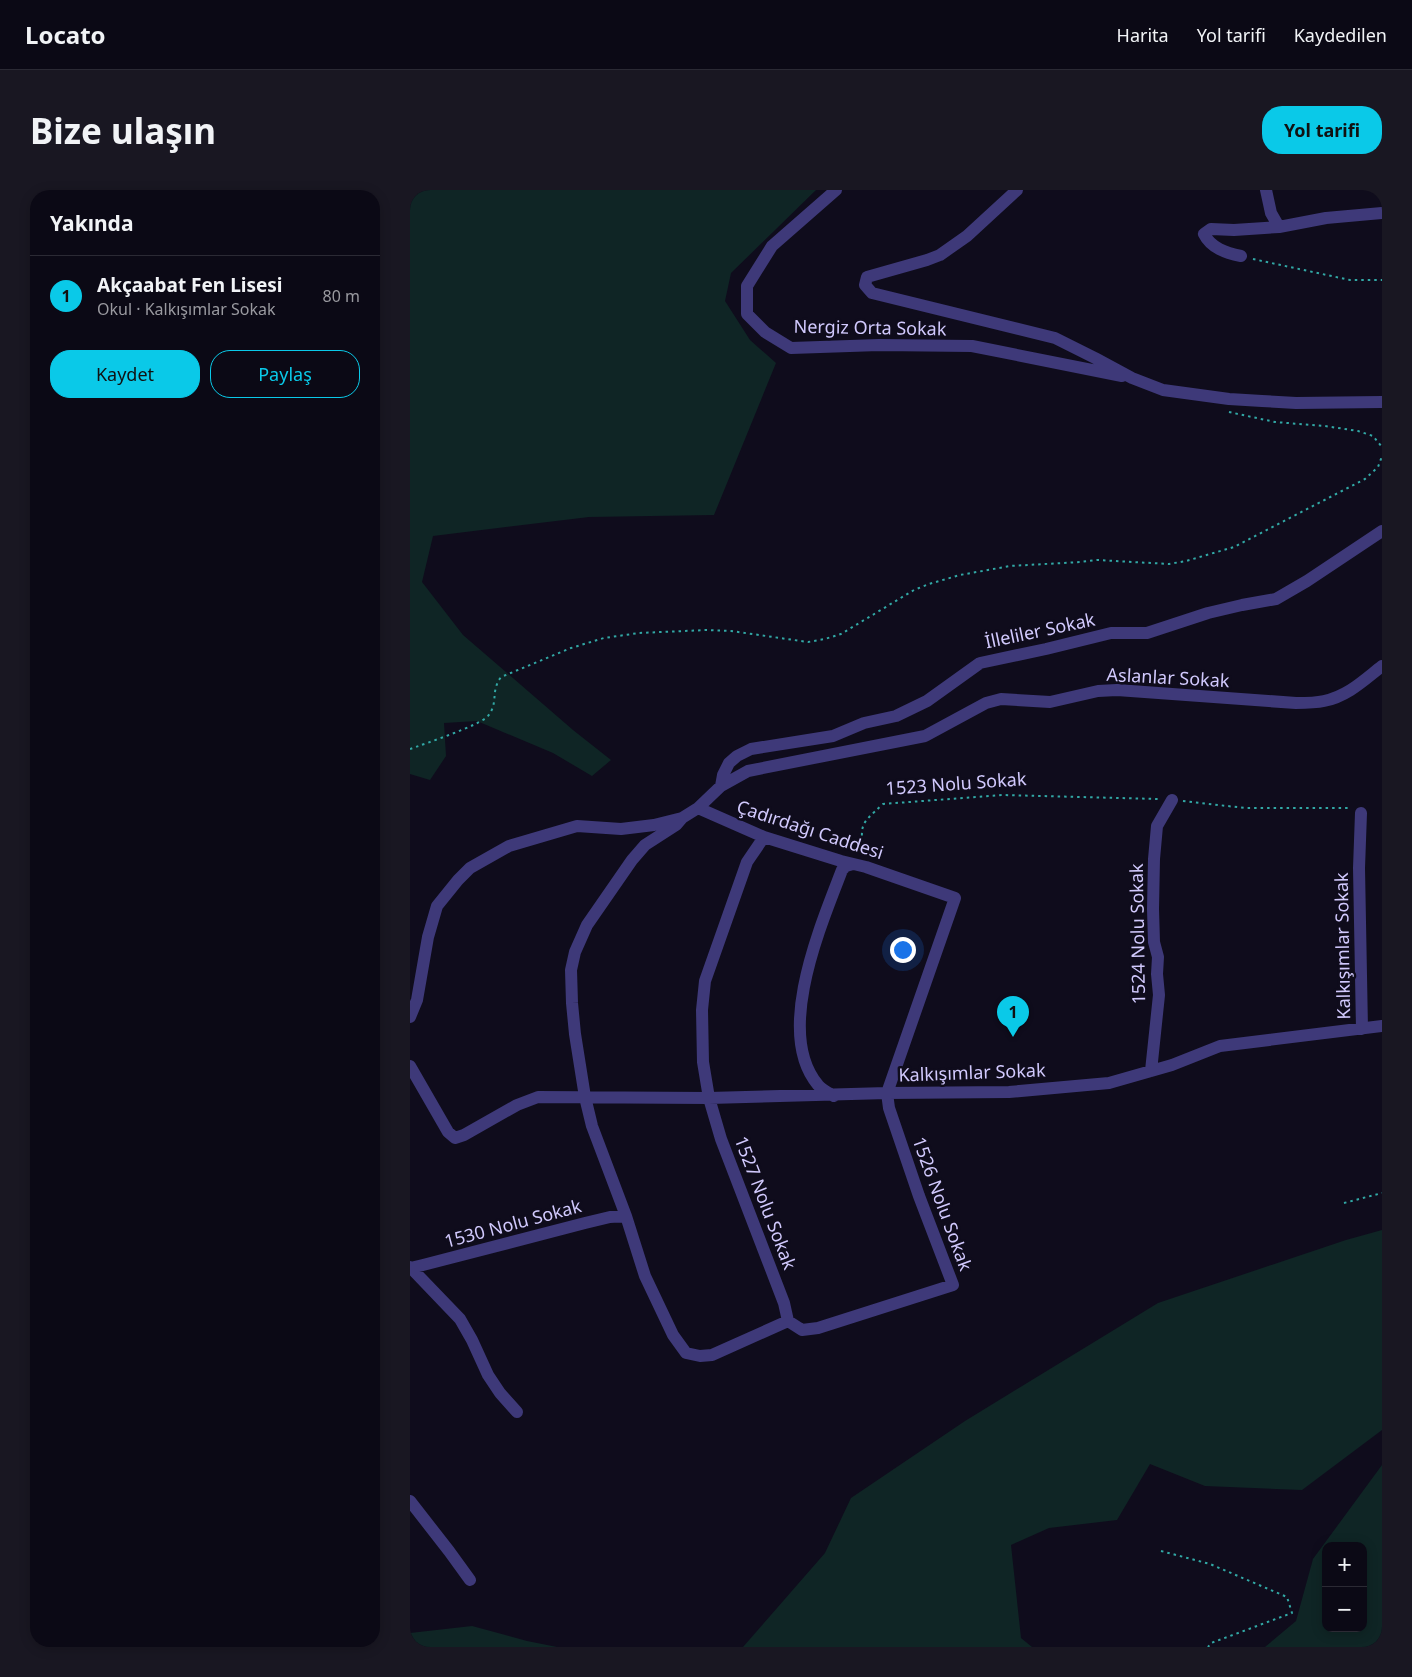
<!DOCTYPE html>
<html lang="tr">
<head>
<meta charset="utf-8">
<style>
  :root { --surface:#0b0915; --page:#191722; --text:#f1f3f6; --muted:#9a9aa0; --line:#2b2a34; --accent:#0ac9e8 }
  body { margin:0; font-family:"Noto Sans",sans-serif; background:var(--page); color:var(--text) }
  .controls { position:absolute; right:15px; bottom:15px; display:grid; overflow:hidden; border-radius:10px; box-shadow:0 2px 12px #0003 }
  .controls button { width:45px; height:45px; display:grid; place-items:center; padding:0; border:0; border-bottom:1px solid var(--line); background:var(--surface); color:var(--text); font:25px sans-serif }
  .you { position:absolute; left:492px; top:759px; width:18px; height:18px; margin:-12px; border:4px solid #fff; border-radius:50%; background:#1a73e8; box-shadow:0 0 0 8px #1a73e833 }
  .badge { display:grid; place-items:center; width:32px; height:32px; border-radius:50%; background:var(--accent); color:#111; font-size:16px; font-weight:700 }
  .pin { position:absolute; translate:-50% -41px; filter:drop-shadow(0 1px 2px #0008) }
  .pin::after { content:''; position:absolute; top:26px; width:18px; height:15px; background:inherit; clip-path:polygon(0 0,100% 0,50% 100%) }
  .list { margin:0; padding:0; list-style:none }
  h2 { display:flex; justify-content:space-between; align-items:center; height:65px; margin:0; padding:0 20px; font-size:21px }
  h2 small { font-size:16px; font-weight:400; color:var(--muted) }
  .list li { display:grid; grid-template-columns:32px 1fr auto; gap:15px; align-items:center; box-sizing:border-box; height:80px; padding:0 20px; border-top:1px solid var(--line) }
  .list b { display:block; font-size:19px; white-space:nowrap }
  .list p { margin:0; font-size:16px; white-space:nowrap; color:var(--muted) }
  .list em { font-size:16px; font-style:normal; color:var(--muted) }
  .actions { display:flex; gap:10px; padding:15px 20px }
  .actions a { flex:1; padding:11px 0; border:1px solid var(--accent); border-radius:20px; text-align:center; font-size:18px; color:var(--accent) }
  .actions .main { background:var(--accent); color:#111 }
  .map { position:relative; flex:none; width:972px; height:1457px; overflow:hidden; border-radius:20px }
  header { display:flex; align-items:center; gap:30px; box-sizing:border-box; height:70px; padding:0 25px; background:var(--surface); border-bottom:1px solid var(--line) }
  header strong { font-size:24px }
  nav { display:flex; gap:28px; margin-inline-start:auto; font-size:18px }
  .intro { display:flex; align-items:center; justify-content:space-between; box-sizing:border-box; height:120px; padding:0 30px }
  h1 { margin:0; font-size:35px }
  .button { padding:12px 22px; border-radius:20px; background:var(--accent); color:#111; font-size:18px; font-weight:700 }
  main { display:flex; gap:30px; padding:0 30px }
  aside { flex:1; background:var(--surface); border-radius:20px; box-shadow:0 2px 12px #0003 }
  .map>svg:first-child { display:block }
  .green { fill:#0f2525; fill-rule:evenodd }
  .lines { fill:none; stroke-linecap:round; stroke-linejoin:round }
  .path { stroke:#32a8a5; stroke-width:2; stroke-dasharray:2.5 4; stroke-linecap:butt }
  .minor { stroke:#3e3979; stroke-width:12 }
  .labels { text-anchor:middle; stroke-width:5; stroke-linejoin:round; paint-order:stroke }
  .street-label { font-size:18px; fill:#d1c9fd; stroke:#0f0c1c }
</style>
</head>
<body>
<header>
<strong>Locato</strong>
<nav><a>Harita</a><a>Yol tarifi</a><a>Kaydedilen</a></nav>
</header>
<div class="intro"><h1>Bize ulaşın</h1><a class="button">Yol tarifi</a></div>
<main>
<aside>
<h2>Yakında<small></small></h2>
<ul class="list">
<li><span class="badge">1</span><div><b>Akçaabat Fen Lisesi</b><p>Okul · Kalkışımlar Sokak</p></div><em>80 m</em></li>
</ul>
<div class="actions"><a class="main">Kaydet</a><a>Paylaş</a></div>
</aside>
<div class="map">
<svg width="972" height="1457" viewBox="0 0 972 1457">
  <rect width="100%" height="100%" fill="#0f0c1c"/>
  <path class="green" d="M0,0H406L321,83L315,111L340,150L366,173L304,325L179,327L23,346L12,392L53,445L163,540L201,570L182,586L143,563L67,531L34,533L36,566L20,590L0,584Z
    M972,1040V1240L892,1300L795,1296L740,1274L707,1330L639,1338L601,1355L611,1448L622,1457H333L415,1363L441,1308L555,1231L748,1113L936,1050Z
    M972,1275V1457H855L886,1431L903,1369ZM916,1356H953V1438H916Z
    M62,1436L117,1451L147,1457H0V1443Z"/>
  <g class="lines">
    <path class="path" d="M843,69L940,90H972
      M819,222L865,232L915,236L948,241L963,246L972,257
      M0,559C14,554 71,535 78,526C89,512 80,502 91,487L161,458L194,448L229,443L297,440L321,441L398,452L415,449L431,444L504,400L519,394L550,385L600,376L670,372L687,370L759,374L776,371L824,357L955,289L968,277L972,266
      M773,611L835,618H940
      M453,665C451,633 449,636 473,614L592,605L748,609
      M934,1013L972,1003
      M751,1361L800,1374L877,1407L882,1423L801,1453L798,1457"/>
    <path class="minor" d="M426,0L362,56L337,96V124L355,142L381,158L469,155L562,156L712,186
      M607,0L557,46L530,65L517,70L457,87L455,95L462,103L645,148L685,168L722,188L753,200L819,209L852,211L886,213L972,212
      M856,0L861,23L869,37
      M831,66C816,63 801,58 794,44L801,39L824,40L869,37L916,28L972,23
      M311,596L313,585L319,573L327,566L341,559L423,546L454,533L486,526L517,511L570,473L636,459L701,443H737L798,423L832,415L866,409L897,391L972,341
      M951,623L949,678L952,839
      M272,628L266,635L235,655L222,670L177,735L165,762L161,780L162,813L165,844L175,907L182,936L216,1026L235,1086L263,1145L276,1163L290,1166L302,1165L378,1131L392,1140L408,1138L543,1095L509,1006L479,918L477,903L545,708L456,677L431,671L354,647L288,618
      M354,647L337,672L295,791L292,820L293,872L299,908L311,949L374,1113L378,1131
      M0,827L7,810L18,747L27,716L48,690L60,678L99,656L167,636L211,639L244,635L272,628L288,618L311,596L338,581L515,546L576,513L591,509L640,512L688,501L707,500L886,513C895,513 905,513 914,511C938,506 954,490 972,476
      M0,876L38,942L45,948L54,945L107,915L128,907L299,908L477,903L599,902L699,893L762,875L810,856L972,836
      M741,881L749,805L747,784L748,767L744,752L743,719L744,669L747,636L762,610
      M424,906C419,903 412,900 408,895C364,843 411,735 432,680L436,676L443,674
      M0,1077L1,1078L13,1075L175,1033L200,1027L216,1026
      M1,1078L50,1129L62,1150L78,1185L90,1203L107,1222
      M0,1311L39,1361L60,1390"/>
  </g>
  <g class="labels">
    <g class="street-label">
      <text transform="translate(460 138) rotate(1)" y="6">Nergiz Orta Sokak</text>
      <text transform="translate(630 441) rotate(-12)" y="6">İlleliler Sokak</text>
      <text transform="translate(758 488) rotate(3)" y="6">Aslanlar Sokak</text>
      <text transform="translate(546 594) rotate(-4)" y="6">1523 Nolu Sokak</text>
      <text transform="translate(400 640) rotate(18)" y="6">Çadırdağı Caddesi</text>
      <text transform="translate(728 744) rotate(-91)" y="6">1524 Nolu Sokak</text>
      <text transform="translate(933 756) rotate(-91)" y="6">Kalkışımlar Sokak</text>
      <text transform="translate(562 883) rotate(-2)" y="6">Kalkışımlar Sokak</text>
      <text transform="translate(355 1013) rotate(69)" y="6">1527 Nolu Sokak</text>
      <text transform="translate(532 1014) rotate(70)" y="6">1526 Nolu Sokak</text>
      <text transform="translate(103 1034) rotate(-15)" y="6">1530 Nolu Sokak</text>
    </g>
  </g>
</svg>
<div class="controls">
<button>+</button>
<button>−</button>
</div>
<div class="you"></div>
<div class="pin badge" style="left:603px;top:847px">1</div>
</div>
</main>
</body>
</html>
